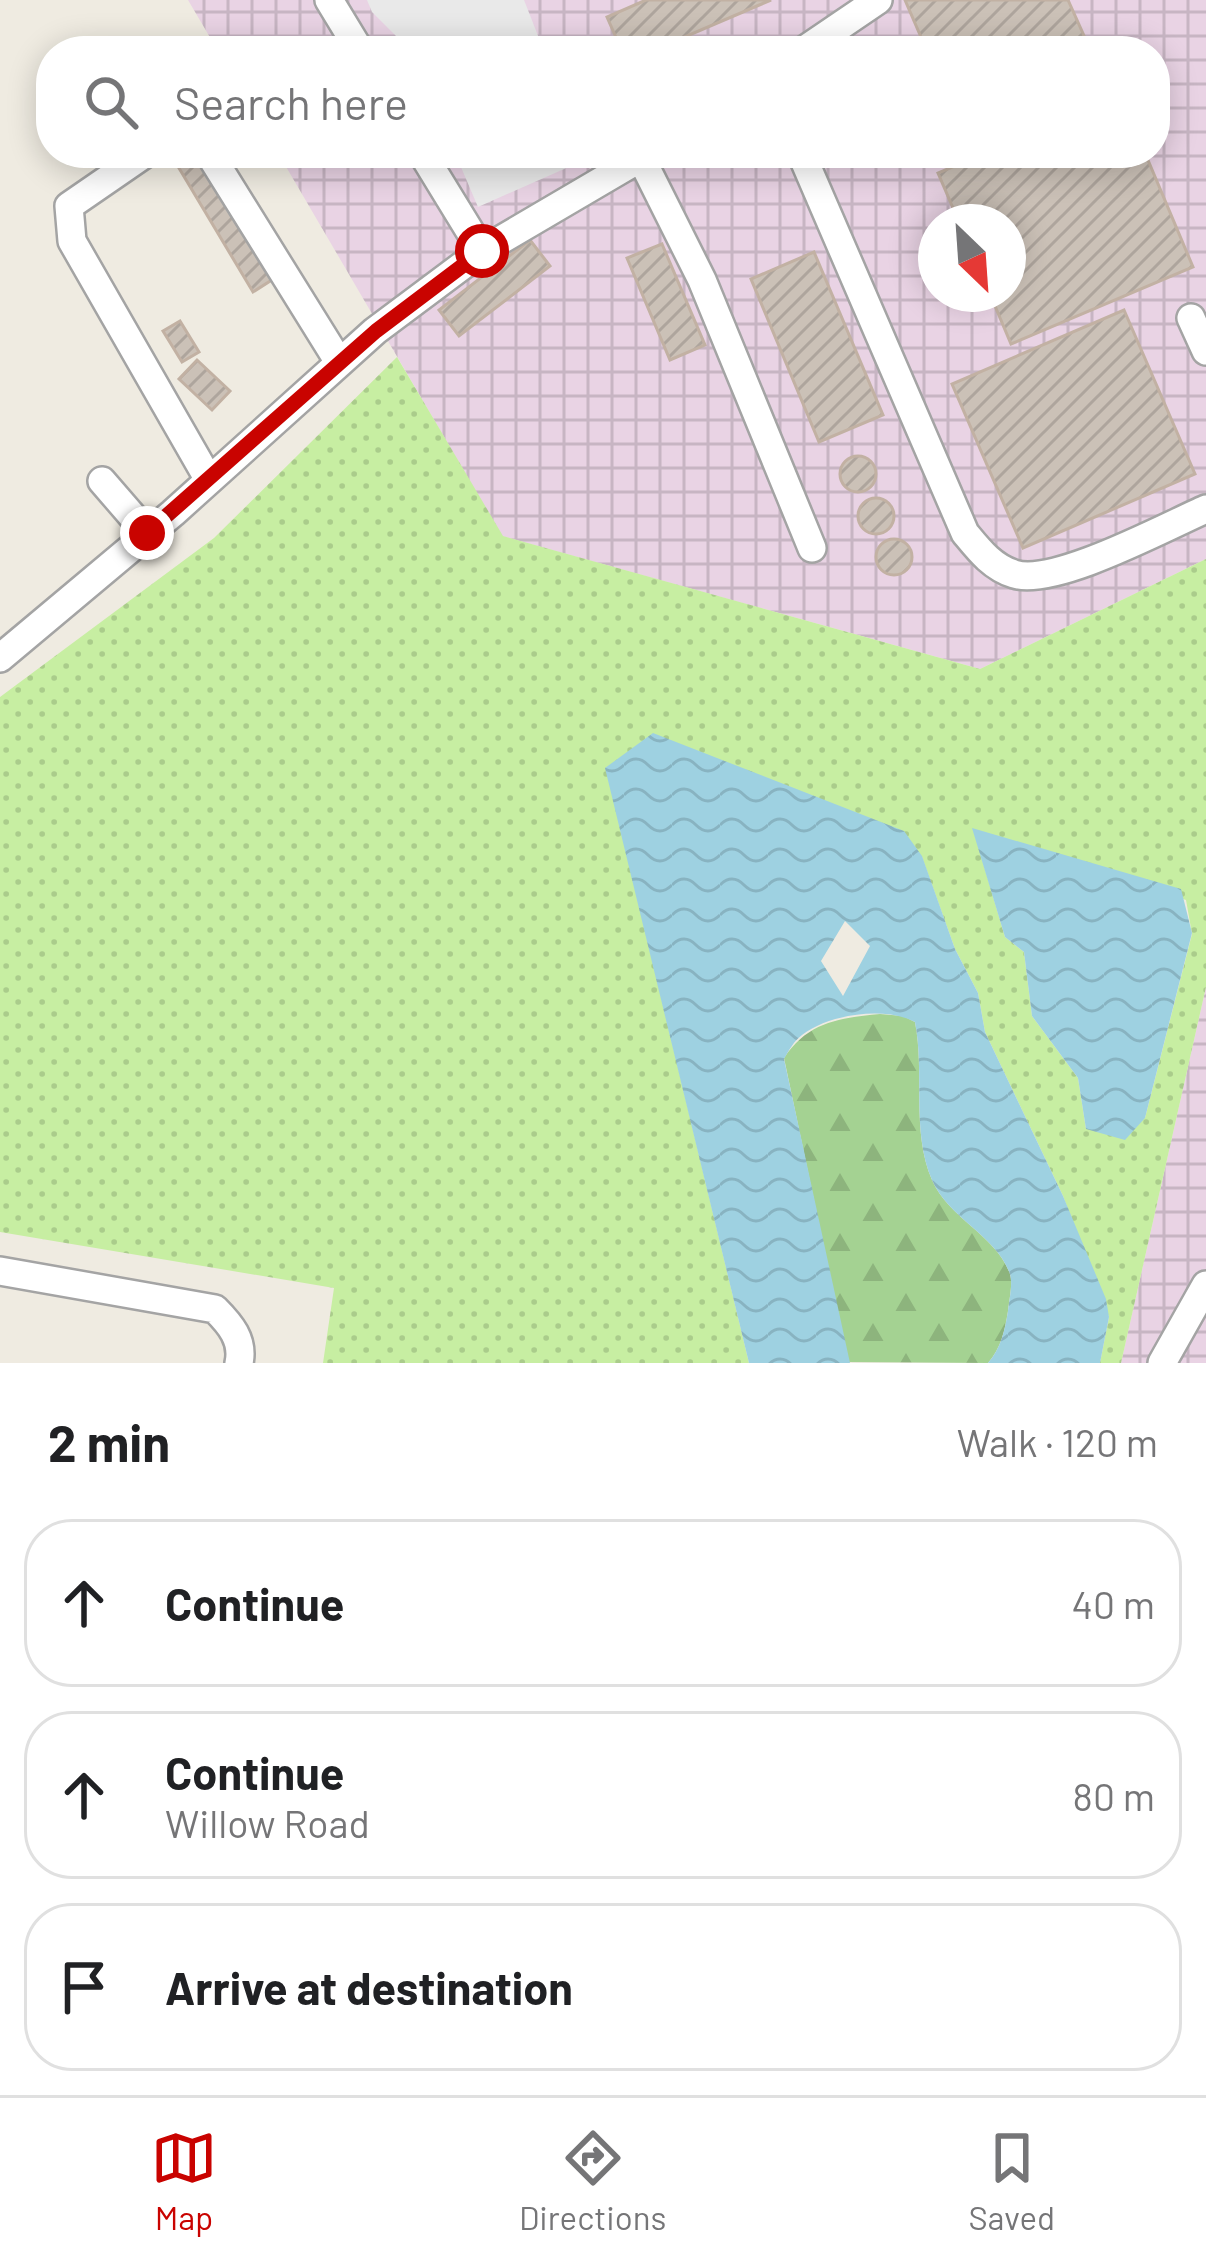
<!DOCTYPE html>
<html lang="en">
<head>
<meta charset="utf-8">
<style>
  :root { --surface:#fff; --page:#f2f2f2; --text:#202124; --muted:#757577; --line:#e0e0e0; --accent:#c90300 }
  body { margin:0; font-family:Barlow,sans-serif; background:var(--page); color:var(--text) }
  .compass { position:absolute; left:918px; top:204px; width:108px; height:108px; border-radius:50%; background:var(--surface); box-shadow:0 6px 30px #0003; rotate:155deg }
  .stop { position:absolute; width:36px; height:36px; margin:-27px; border:9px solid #c90300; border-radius:50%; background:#fff }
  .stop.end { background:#c90300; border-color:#fff; box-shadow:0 3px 12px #0008 }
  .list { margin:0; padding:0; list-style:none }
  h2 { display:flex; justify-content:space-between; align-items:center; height:156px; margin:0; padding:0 48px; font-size:51px }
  h2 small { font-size:39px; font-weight:400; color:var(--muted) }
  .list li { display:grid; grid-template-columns:78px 1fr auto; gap:36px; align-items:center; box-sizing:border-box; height:168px; margin:0 24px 24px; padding:0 24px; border:3px solid var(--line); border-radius:48px }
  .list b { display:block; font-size:45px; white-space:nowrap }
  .list p { margin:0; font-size:39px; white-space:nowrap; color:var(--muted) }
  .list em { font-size:39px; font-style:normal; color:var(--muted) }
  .icon { flex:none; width:66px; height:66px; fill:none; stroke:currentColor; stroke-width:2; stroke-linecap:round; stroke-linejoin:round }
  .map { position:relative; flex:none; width:1206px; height:1363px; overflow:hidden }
  .search { position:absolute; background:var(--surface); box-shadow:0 6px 30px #0003; left:36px; right:36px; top:36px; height:132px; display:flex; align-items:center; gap:30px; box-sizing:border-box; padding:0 42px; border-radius:48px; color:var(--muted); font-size:45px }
  .sheet { height:732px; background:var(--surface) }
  nav { display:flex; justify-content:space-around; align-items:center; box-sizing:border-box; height:168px; border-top:3px solid var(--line); background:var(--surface); font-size:33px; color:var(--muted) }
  nav a { display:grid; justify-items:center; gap:6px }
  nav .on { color:var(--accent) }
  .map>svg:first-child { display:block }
  .industrial { fill:url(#industrial-grid); fill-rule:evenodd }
  .grass { fill:url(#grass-dots); fill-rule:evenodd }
  .forest { fill:url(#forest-firs) }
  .parking { fill:#e9e9e9 }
  .water { fill:url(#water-waves); fill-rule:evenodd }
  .building { fill:url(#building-hatch); stroke:#c2b1a3; stroke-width:3 }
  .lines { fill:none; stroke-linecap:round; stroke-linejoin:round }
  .minor-casing { stroke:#a4a4a4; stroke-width:32 }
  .minor { stroke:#fff; stroke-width:27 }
  .route { stroke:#c90300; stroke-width:15 }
</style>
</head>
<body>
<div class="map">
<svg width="1206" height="1363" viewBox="0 0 1206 1363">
  <defs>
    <pattern id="industrial-grid" width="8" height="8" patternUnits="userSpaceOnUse" patternTransform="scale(3)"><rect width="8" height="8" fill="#e9d3e4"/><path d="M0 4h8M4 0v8" fill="none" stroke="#c7b5c3"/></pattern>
    <pattern id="grass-dots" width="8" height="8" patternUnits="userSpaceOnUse" patternTransform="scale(3)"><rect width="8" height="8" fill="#c7eea2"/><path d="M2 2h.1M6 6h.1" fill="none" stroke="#aacc8b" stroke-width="1.8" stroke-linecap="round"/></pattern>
    <pattern id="forest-firs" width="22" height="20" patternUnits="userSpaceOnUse" patternTransform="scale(3)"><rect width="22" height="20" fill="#a4d292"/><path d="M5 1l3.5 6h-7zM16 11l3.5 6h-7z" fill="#8db47d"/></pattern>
    <pattern id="water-waves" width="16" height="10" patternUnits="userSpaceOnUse" patternTransform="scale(3)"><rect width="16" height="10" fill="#9ed1e1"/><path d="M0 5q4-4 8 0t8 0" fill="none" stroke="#88b3c1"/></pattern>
    <pattern id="building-hatch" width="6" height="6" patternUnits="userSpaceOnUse" patternTransform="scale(3)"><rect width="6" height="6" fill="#cbc1b7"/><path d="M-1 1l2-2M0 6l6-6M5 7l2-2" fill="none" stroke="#aea59d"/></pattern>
  </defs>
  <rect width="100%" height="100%" fill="#efebe1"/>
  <path class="industrial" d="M188,0H1206V559L980,669L502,536L278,153H1155V51H218ZM936,222H1008V294H936Z
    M1206,987V1363H1121Z"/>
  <path class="grass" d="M397,357L503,536L980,669L1206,559V987L1121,1363H1100L1109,1317L1063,1196L985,1032L978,993L955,949L922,857L606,768L749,1363H323L334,1288L0,1232V697L214,538ZM973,829L1186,900L1192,934L1145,1118L1086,1129L1078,1078L1032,1016L1024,952L1005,937Z"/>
  <path class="forest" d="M880,1014L903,1016L915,1022C925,1073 911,1131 932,1180C949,1219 996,1235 1010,1274C1013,1285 1009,1300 1008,1311C1005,1330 1001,1348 988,1363L848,1362L784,1058C808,1022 839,1018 880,1014Z"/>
  <path class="parking" d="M367,0H524L544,51H411L372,12Z
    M455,153H586L589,158L478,207Z"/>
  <path class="water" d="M653,733L904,831L922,856L955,949L978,993L985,1032L1063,1196L1106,1299L1109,1317L1100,1363H988C1001,1348 1005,1330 1008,1311C1009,1300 1013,1285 1010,1274C996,1235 949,1219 932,1180C911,1131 925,1073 915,1022C885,1006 829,1014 802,1035C794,1041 789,1050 784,1059L850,1363H749L605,768ZM845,921L870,946L843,996L821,961Z
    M972,828L1181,889L1192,933L1145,1118L1125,1140L1086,1129L1078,1078L1032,1016L1024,952L1005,937Z"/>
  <path class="building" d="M646,0H771L652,51H622L607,17Z
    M905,0H1068L1085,38L1054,51H927Z
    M170,153H204L278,276L253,292Z
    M985,153H1145L1193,267L1011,344L990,294H1008V222H959L938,173Z
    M530,240L550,266L459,336L439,310Z
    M662,244L705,345L670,360L627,258Z
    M814,252L883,415L819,442L751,279Z
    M1124,310L1195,474L1023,548L952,384Z
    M180,321L199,352L182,362L163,331Z
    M197,360L230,391L212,410L179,379Z
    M840 474a18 18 0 1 1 36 0a18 18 0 1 1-36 0Z
    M858 516a18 18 0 1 1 36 0a18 18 0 1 1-36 0Z
    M876 557a18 18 0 1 1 36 0a18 18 0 1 1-36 0Z"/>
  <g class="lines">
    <defs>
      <path id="minor" d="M329,0L360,51
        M803,51L878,0
        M146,153L69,206L72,241L209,480
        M209,153L339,362
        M422,153L482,251
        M801,153L965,533C979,550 992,567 1014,574C1054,587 1165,527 1206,509
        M641,158L702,280L812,548
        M1191,318L1206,351
        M102,481L147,533
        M0,658L173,513L375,331L482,251L649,153
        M0,1271L215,1309C230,1324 244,1340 239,1363
        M1162,1363L1206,1285"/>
    </defs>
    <use href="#minor" class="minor-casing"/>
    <use href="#minor" class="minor"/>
  </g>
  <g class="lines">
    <path class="route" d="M147,533L376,331L482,251"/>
  </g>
</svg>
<svg class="compass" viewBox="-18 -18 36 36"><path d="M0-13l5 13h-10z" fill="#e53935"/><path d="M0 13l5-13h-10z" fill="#757577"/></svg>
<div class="stop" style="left:482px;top:251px"></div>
<div class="stop end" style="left:147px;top:533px"></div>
<div class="search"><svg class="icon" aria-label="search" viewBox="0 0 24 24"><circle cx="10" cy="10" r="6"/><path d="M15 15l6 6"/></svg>Search here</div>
</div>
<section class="sheet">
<h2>2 min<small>Walk · 120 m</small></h2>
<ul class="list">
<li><svg class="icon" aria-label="ahead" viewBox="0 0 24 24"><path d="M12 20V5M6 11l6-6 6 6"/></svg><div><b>Continue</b></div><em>40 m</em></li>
<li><svg class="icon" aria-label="ahead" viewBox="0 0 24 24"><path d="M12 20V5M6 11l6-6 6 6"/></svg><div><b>Continue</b><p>Willow Road</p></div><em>80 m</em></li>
<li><svg class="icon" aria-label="arrive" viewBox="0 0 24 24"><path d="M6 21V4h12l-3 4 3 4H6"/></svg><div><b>Arrive at destination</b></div></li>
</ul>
</section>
<nav>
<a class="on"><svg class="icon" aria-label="map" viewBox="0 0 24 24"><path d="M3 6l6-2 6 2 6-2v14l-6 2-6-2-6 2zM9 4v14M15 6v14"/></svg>Map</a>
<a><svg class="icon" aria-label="directions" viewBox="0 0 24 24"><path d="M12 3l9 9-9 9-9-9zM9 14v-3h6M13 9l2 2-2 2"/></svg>Directions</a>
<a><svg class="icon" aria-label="saved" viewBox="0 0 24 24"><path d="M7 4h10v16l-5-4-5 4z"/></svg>Saved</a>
</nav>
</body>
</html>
